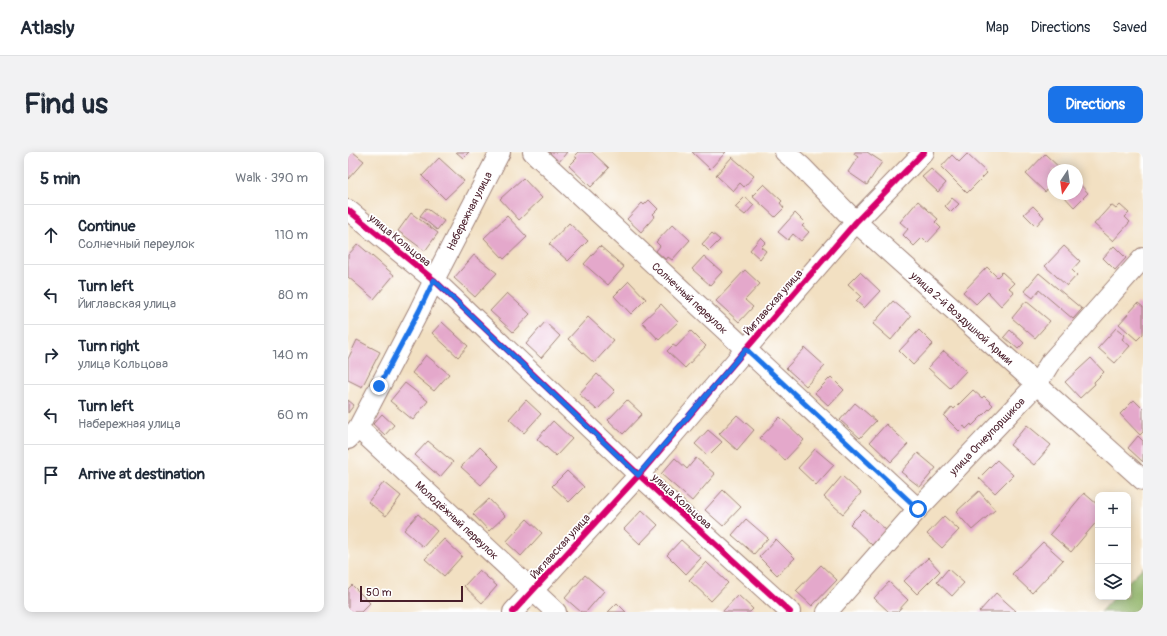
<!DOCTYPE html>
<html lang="en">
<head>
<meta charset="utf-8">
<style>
  :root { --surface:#fff; --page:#f2f2f3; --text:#1f2937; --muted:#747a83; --line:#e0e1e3; --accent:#1a73e8 }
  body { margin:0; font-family:Pangolin,sans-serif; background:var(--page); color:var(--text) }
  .controls { position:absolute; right:12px; bottom:12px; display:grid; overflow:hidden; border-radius:8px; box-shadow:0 2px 10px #0003 }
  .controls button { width:36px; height:36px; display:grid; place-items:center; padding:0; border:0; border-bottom:1px solid var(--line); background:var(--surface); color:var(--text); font:20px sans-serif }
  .compass { position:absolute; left:699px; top:12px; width:36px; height:36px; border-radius:50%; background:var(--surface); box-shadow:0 2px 10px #0003; rotate:193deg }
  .scale { position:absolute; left:12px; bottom:10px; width:103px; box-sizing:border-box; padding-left:4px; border:2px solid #4a1f2b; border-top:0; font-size:11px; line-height:14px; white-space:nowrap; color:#4a1f2b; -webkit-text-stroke:3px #fff; paint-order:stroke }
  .stop { position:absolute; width:12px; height:12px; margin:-9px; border:3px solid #1a73e8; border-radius:50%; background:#fff }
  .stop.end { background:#1a73e8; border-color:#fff; box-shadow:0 1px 4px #0008 }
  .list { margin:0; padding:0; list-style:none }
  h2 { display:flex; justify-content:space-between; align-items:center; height:52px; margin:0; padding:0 16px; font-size:17px }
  h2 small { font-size:13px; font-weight:400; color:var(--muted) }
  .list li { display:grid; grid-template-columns:26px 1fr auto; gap:12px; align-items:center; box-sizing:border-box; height:60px; padding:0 16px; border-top:1px solid var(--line) }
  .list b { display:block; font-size:15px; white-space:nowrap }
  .list p { margin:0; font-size:13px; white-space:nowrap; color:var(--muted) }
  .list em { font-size:13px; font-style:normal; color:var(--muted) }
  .icon { flex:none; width:22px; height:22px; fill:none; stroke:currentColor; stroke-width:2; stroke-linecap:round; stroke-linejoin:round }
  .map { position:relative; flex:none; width:795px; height:460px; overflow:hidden; border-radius:8px }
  header { display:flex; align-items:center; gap:24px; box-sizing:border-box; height:56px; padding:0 20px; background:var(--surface); border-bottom:1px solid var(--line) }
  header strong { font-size:19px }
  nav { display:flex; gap:22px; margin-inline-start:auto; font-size:14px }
  .intro { display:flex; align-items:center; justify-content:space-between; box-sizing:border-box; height:96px; padding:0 24px }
  h1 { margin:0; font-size:28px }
  .button { padding:10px 18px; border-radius:8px; background:var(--accent); color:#fff; font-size:14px; font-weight:700 }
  main { display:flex; gap:24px; padding:0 24px }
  aside { flex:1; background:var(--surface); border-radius:8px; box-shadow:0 2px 10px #0003 }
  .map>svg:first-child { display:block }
  .forest { fill:#90b468; stroke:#6d6a4a }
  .building { fill:#e4a8cb }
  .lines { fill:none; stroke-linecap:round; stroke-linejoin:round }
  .minor-casing { stroke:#9e8076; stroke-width:22 }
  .minor { stroke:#fff; stroke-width:20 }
  .cycleway-casing { stroke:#fff; stroke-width:8 }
  .cycleway { stroke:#d6006c; stroke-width:6 }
  .route { stroke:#1a73e8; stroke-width:5 }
  .labels { text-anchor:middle; stroke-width:3.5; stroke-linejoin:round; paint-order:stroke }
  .street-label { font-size:11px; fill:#4a1f2b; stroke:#fff }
</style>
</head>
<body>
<header>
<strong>Atlasly</strong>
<nav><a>Map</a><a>Directions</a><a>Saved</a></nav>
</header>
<div class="intro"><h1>Find us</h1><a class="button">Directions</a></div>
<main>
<aside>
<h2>5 min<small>Walk · 390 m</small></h2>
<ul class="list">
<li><svg class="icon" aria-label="ahead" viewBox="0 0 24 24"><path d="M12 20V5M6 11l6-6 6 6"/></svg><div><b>Continue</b><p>Солнечный переулок</p></div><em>110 m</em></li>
<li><svg class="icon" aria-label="left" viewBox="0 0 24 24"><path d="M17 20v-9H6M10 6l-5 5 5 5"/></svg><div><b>Turn left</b><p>Йиглавская улица</p></div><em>80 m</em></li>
<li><svg class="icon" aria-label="right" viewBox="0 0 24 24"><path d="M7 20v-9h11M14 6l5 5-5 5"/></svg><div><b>Turn right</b><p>улица Кольцова</p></div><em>140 m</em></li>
<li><svg class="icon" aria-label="left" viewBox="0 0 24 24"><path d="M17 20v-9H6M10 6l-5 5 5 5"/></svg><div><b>Turn left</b><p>Набережная улица</p></div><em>60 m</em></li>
<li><svg class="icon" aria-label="arrive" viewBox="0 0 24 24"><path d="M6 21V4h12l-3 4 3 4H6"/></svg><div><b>Arrive at destination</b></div></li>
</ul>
</aside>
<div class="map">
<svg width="795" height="460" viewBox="0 0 795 460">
  <rect width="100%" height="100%" fill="#fff"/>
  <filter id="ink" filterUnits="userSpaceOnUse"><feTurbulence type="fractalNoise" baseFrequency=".025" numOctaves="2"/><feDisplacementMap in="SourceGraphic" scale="8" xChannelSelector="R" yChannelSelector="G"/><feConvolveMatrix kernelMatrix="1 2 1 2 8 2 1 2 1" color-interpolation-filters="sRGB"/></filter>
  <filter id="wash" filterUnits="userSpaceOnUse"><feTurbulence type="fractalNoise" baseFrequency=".012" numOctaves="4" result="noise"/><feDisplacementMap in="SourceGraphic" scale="16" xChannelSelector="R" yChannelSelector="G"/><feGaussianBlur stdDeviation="0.9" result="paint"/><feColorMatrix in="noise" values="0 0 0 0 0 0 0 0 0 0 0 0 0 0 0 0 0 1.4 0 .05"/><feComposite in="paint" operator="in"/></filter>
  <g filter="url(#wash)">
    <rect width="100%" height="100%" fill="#f2e0c2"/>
    <path class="forest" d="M795,415V450L786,460H752L766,445H780V430Z"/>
    <g id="blocks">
      <path class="building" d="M0,0H5L16,9L0,27Z
        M108,0H121L115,6Z
        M200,0H219L211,10Z
        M230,0H244L261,16L243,35L221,14L229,6L226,4Z
        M344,0H378L362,17Z
        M507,0H519L534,10L519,33L500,20L510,5L506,2Z
        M619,2L639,21L619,41L593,15L604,3L611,10Z
        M697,2L714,18H705V31L697,40L678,22Z
        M384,5L406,24L396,35L392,31L385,39L368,23Z
        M91,6L116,29L97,47L74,24Z
        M583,17L598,31L590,40L574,25Z
        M175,26L194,46L171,68L152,47Z
        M729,29L740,41L726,55L714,42H729Z
        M416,32L434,49L432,51L436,56L427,65L404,44Z
        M397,45L406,53L397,63L387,55Z
        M604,46L611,52L603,60L597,54Z
        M301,48L310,57L305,62L307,64L293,80L279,67L294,51L296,53Z
        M570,49L590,67L587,70L593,76L579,91L574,86L566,94L555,83L560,77L552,70Z
        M763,53L768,57L772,53L781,61L777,65L782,70L765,89L746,72Z
        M685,54L696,65L688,74L676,62Z
        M78,56L96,69L89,78L72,64Z
        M63,61L90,81L77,99L50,79Z
        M447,61L457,71L454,74L461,80L453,89L445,82L440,88L430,80Z
        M159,64L179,85L156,107L136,86Z
        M221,71L240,89L220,109L201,92Z
        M325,72L342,88L324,108L320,105L318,108L308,99L312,94L308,90Z
        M364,81L372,88L361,99L354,92Z
        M413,85L418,90L413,95L418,99L412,107L402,98Z
        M10,92L46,123L26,147L0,125V103Z
        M252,94L276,115L260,133L236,112Z
        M716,94L732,109L724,118L729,123L719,134L697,114Z
        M766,94L778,106L767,118L755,106Z
        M126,103L149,121L127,145L106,126Z
        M356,104L374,120L362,133L344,117Z
        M639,115L649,125L654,120L666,131L661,136L666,140L653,154L640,140L628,152L615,140Z
        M397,118L412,132L397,148L405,155L391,170L368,149Z
        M512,120L532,139L516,156L508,149L513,144L500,132Z
        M691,121L734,157L725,167L691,138L685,146L676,139Z
        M281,129L298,147L283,162L266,144Z
        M159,141L182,162L165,180L142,159Z
        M545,149L563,164L543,188L525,172Z
        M678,149L702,169L687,186L664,166Z
        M790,151L795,155V182L789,188L771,172Z
        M313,152L330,170L311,188L294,170Z
        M240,165L266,189L246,211L220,187Z
        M94,170L120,194L110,205L84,181Z
        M197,170L212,184L193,206L178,192Z
        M768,176L777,183L774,187L782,194L767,211L750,196Z
        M571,178L585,192L565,213L551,199Z
        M662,178L676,191L670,197L656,185Z
        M343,179L358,194L337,216L319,199L325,193L328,195Z
        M9,188L32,200L14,235L0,228V207Z
        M457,196L477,214L458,234L438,216Z
        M596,199L618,219L602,236L580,216Z
        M78,203L101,222L86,239L64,221Z
        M743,206L756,220L746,230L747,232L732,246L717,230Z
        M249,222L267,239L249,258L231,242Z
        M483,225L496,238L481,254L467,241Z
        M57,231L80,249L65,268L42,249Z
        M625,238L634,246L636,244L645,253L624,274L623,272L618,277L616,274L611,279L596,264L604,255L606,257Z
        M0,248L6,253L0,261Z
        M178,248L193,262L176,281L161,267Z
        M279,248L294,262L275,282L260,268Z
        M786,248L795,257V280L792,283L772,262Z
        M507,251L528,269L512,286L492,268Z
        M34,262L46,273L37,283L25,272Z
        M389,263L406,278L389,298L371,282Z
        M432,265L456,288L437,308L412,286Z
        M205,269L224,287L208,304L189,287Z
        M538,272L560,292L543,310L522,290Z
        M679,273L703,293L686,313L662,293Z
        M360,278L374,290L360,304L347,292Z
        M790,284L795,289V310L780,296Z
        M80,289L105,310L92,325L67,303Z
        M132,295L151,314L133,333L113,315Z
        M467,297L486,313L468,333L450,316Z
        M570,301L588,316L572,335L553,320Z
        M327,306L339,317L348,306L367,322L344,349L313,322Z
        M649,308L665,323L647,341L631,326Z
        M219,319L236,335L221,350L204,334Z
        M494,324L513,341L495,362L476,345Z
        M36,330L53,344L38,364L20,350Z
        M375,338L393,355L375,374L357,358Z
        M631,339L647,358L624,378L608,360Z
        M736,341L750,353V368L723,400L702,382Z
        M141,347L157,364L141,379L125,362Z
        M294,358L310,373L292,392L276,377Z
        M516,358L538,378L524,393L502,372Z
        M70,362L89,379L75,395L56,378Z
        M596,364L611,378L594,396L579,382Z
        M179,367L194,381L173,404L158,390Z
        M398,367L420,386L406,402L384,383Z
        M96,387L114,404L96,424L77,407Z
        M428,387L447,406L429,423L411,405Z
        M333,388L353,406L338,422L319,403Z
        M695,390L715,408L684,441L664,422Z
        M580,406L592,419L569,442L556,429Z
        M358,410L380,431L363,449L341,428Z
        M473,413L489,428L464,454L448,439Z
        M600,417L616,431L604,444L589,430Z
        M131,418L149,434L134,451L116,434Z
        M237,423L256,439L238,460H233L217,446Z
        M541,430L560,448L549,460H541L526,446Z
        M4,433L22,451L13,460H0V437Z
        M648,441L668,459L666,460H631Z
        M390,443L405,457L402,460H374Z
        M269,451L278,460H260Z"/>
    </g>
  </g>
  <g filter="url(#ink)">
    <use href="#blocks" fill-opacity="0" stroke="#9e8076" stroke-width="1"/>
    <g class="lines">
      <defs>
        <path id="minor" d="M185,0L570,357
          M437,0L453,14L508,70L795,328
          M0,58L86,128L291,323L442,460
          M10,276L208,460
          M0,287L10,276L71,159L86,128L152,0
          M165,460L291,323L398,197L508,70L576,0
          M479,460L570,357L689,232L702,211L795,106"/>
      </defs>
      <use href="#minor" class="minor-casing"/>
      <use href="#minor" class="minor"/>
      <defs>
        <path id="cycleway" d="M0,58L86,128L291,323L442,460
          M165,460L291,323L398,197L508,70L576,0"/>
      </defs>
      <use href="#cycleway" class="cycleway-casing"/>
      <use href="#cycleway" class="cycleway"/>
    </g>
  </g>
  <g class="lines" filter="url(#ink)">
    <path class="route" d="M31,234L71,159L86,128L290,323L398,197L570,357"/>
  </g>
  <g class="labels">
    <g class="street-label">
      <text transform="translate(121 59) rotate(-63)" y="4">Набережная улица</text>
      <text transform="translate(52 88) rotate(39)" y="4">улица Кольцова</text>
      <text transform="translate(342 146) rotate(43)" y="4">Солнечный переулок</text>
      <text transform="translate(425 150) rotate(-49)" y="4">Йиглавская улица</text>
      <text transform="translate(614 166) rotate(42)" y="4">улица 2-й Воздушной Армии</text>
      <text transform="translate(639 284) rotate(-46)" y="4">улица Огнеупорщиков</text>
      <text transform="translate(334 349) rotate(42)" y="4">улица Кольцова</text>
      <text transform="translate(109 368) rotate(43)" y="4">Молодёжный переулок</text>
      <text transform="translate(212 394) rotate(-48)" y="4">Йиглавская улица</text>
    </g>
  </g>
</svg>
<div class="controls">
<button>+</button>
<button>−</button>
<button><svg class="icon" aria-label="layers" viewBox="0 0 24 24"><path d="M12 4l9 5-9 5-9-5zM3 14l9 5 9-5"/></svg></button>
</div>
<svg class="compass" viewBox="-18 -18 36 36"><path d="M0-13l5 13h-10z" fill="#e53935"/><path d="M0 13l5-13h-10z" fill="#747a83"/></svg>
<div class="scale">50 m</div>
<div class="stop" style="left:570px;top:357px"></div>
<div class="stop end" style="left:31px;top:234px"></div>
</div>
</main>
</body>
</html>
